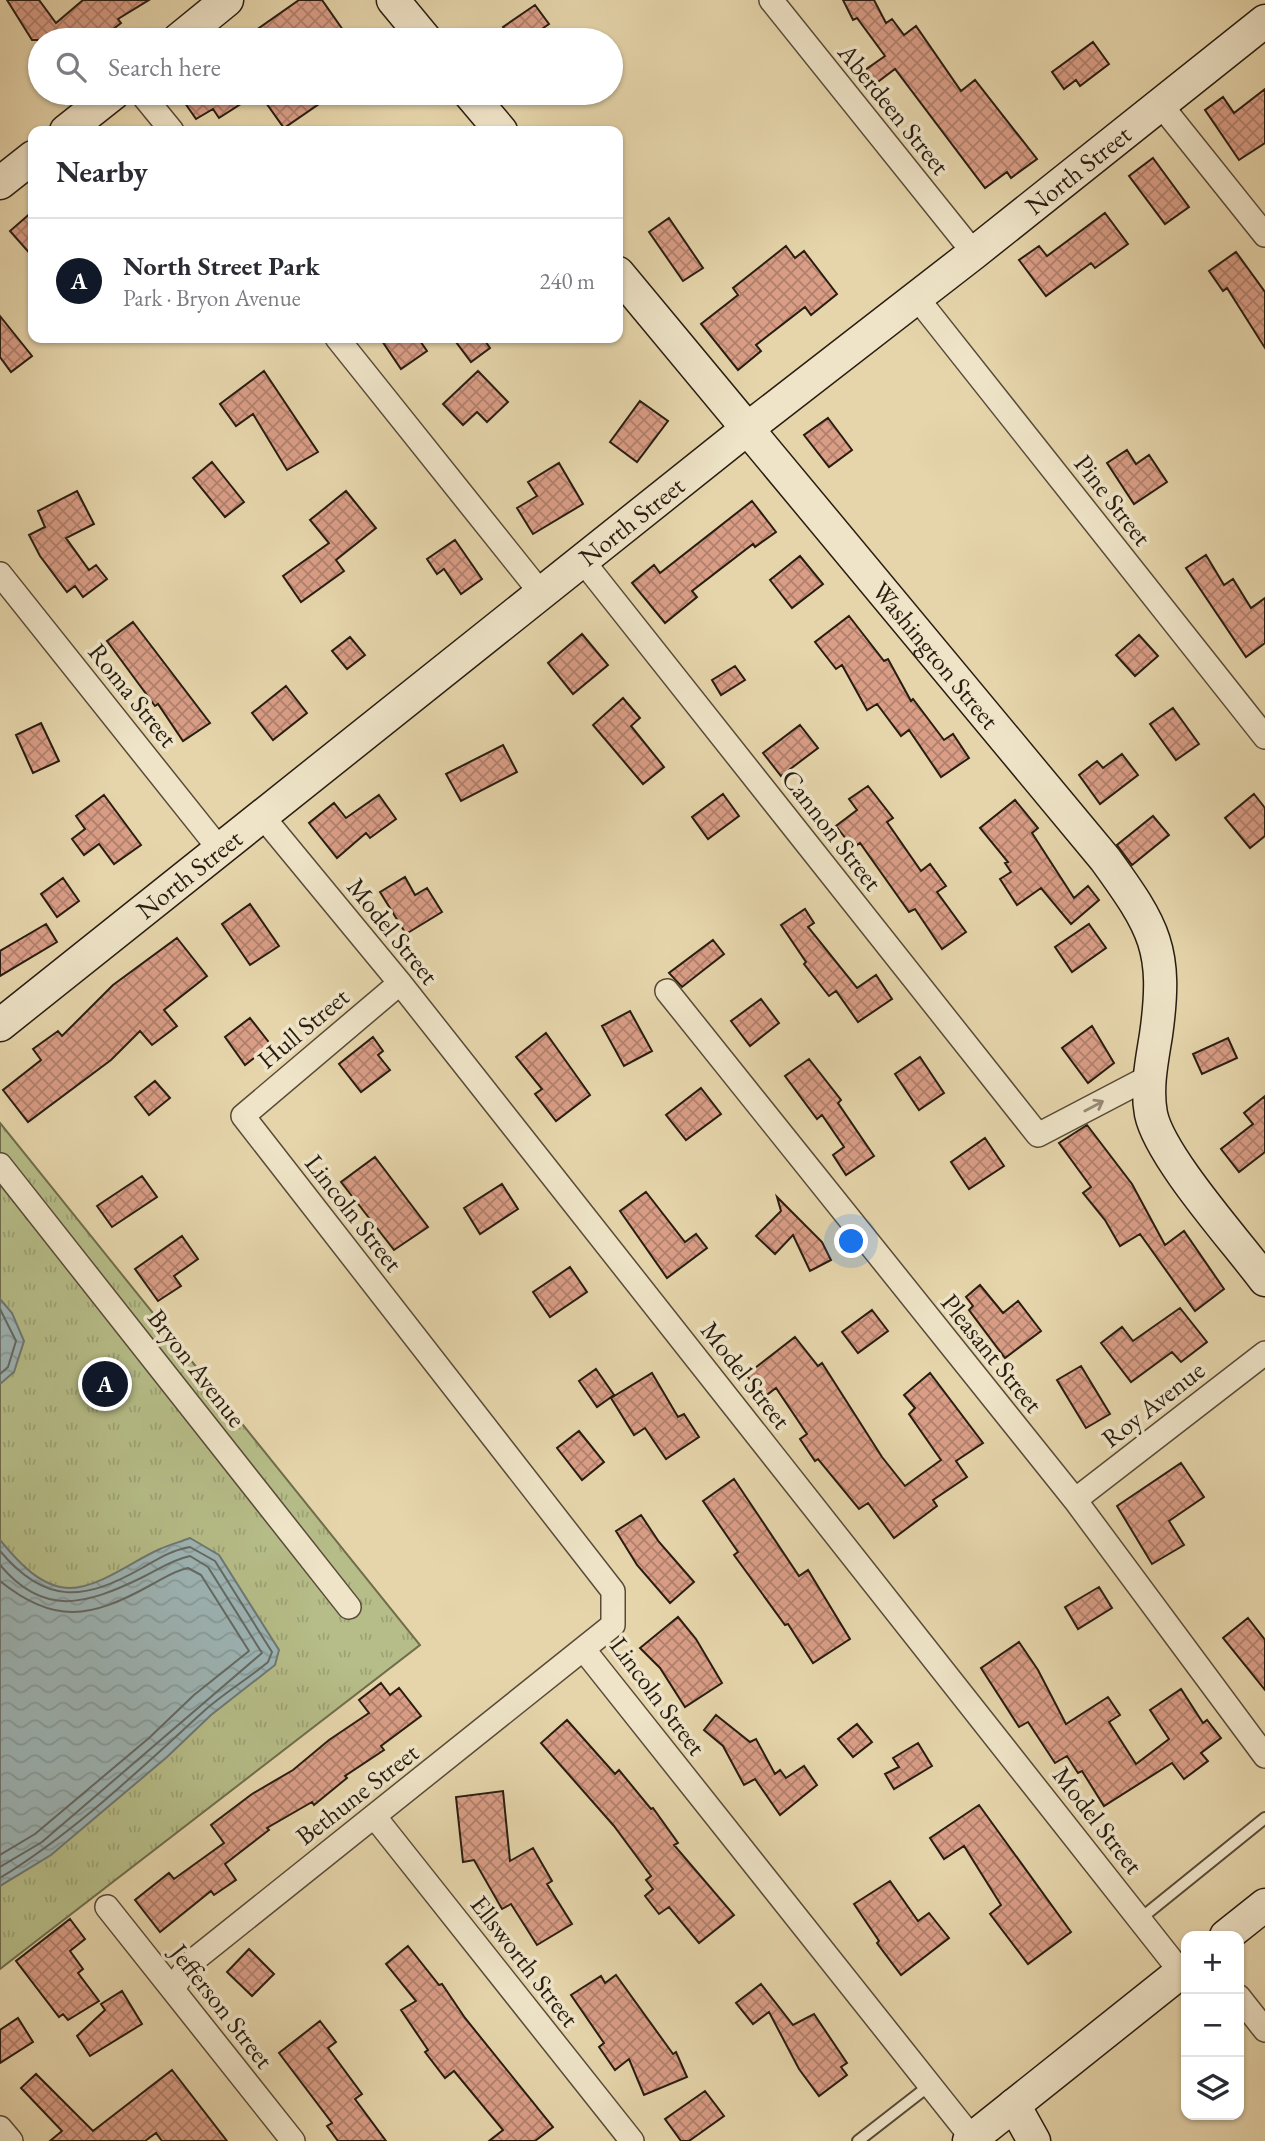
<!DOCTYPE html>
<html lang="en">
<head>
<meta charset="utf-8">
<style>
  :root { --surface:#fff; --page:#f7f7f7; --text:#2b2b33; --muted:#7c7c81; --line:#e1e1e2; --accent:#111827 }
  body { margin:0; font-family:"EB Garamond",serif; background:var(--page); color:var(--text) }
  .controls { position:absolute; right:21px; bottom:21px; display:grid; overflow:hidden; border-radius:14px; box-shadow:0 2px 5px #0004 }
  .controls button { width:63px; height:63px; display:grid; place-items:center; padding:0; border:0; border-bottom:2px solid var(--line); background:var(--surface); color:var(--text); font:35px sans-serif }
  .you { position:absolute; left:852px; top:1242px; width:24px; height:24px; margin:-18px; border:5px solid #fff; border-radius:50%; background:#1a73e8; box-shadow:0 0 0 10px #1a73e833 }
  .badge { display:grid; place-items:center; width:46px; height:46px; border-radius:50%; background:var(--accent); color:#fff; font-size:23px; font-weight:700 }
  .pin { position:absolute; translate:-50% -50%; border:4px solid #fff; box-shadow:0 2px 7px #0006 }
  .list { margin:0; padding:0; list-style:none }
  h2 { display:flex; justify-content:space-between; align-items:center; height:91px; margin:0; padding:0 28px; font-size:30px }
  h2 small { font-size:23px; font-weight:400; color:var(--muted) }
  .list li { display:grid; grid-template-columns:46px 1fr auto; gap:21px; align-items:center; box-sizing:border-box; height:126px; padding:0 28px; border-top:2px solid var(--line) }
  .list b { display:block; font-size:26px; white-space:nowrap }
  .list p { margin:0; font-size:23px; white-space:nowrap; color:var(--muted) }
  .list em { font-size:23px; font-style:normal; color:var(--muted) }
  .icon { flex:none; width:38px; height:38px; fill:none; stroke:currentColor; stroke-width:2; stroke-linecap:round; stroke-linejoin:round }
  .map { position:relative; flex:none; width:1265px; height:2141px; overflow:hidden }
  .search { position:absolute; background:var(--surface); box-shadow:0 2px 5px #0004; left:28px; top:28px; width:595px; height:77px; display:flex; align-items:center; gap:18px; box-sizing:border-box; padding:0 24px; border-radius:38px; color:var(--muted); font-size:26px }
  .panel { position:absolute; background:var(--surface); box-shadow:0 2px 5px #0004; left:28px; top:126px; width:595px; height:217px; border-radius:14px }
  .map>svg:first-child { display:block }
  .park { fill:url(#park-tufts); stroke:#6f6d4c; stroke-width:2 }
  .water { fill:url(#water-waves); stroke:#6e7874; stroke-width:2 }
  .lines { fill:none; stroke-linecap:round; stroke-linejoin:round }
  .shore { stroke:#626964; stroke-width:2 }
  .building { fill:url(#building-cross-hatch); stroke:#281d11; stroke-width:2 }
  .lane-casing { stroke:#584b38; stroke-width:14 }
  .street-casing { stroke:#584b38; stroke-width:26 }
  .secondary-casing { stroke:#281d11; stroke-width:35 }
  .lane { stroke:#efe4c8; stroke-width:10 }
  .street { stroke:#efe4c8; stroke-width:23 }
  .secondary { stroke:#efe4c8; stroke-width:32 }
  .oneway { stroke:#958a76 }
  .labels { text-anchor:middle; stroke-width:7; stroke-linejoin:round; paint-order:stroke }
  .street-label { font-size:26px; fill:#281d11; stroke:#efe4c8 }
</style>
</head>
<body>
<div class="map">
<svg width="1265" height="2141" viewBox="0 0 1265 2141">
  <defs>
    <pattern id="park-tufts" width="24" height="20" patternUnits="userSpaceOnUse" patternTransform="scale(1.75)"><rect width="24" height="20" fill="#b6bd88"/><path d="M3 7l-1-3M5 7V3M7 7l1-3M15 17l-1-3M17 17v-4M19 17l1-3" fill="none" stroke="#9ca274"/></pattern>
    <pattern id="water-waves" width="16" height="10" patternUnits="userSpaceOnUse" patternTransform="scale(1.75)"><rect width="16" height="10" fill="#9db5b6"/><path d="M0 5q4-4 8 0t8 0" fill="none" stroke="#879b9b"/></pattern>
    <pattern id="building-cross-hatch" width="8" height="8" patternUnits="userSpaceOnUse" patternTransform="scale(1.75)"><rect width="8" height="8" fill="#da9e87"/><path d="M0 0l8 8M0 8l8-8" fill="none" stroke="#b1806d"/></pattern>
  </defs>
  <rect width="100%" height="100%" fill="#e6d5ab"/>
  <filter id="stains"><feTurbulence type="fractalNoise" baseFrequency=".00286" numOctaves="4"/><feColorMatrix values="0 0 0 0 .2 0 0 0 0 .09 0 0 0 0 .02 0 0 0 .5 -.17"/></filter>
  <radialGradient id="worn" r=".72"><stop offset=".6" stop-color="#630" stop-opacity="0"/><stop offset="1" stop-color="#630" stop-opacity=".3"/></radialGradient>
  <path class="park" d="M0,1123L420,1645L0,1969Z"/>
  <path class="water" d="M0,1299L12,1313L24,1341L14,1372L0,1384Z
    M190,1538L219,1555L279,1650L275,1665L211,1715L167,1757L51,1855L0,1886V1540C17,1561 41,1588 70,1588C99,1588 134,1560 160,1549C169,1545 180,1542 190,1538Z"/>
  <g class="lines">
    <path class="shore" d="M0,1309L16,1341L8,1367L0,1374
      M0,1551C45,1605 84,1601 142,1568C158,1559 172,1550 190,1547L215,1561L272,1652L268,1662C248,1679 224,1693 204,1711C139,1770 75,1832 0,1878
      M0,1565C44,1618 87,1604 141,1578C158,1570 171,1560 190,1556L208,1567L262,1653L42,1842L0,1867
      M0,1581C54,1625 91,1618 149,1586C163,1579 173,1571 188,1568L201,1575L249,1651L194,1695L149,1738L35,1834L0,1855"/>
  </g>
  <path class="building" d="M7,0H39L56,23L83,0H149L118,19L121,23L99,40H32Z
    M299,0H322L350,40H242Z
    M843,0H874L886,23L892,19L904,35L916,26L961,91L975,80L1037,159L1011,178L1007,172L985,188L895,69L875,84L865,70L885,56L857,18L853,20Z
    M535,5L549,24L526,40H513L503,27Z
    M1093,42L1109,64L1080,86L1076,80L1064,89L1052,72Z
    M1265,89V143L1239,160L1205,110L1223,97L1234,113Z
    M178,93H258L219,118L213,109L196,119Z
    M259,93H335L284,128Z
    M1153,158L1189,207L1165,224L1129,176Z
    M33,211V257L10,231Z
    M1105,213L1128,244L1095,268L1091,263L1046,296L1019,260L1039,246L1047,256Z
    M669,218L703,268L683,281L649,232Z
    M786,246L795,258L804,251L837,294L811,315L805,307L756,345L761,351L738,370L701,324L738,295L733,288Z
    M1236,252L1265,292V348L1227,288L1223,291L1209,271Z
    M0,316L32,356L11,372L0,357Z
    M380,338H418L427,351L401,369Z
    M453,338H483L490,348L471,362Z
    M264,371L318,452L287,470L253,414L236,426L220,404Z
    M478,371L508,402L487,422L477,412L463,425L443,404Z
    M640,401L668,421L637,462L610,442Z
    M828,418L852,450L829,467L804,435Z
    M1127,450L1136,464L1149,455L1167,482L1134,504L1107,463Z
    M212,462L244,502L225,517L193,478Z
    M559,463L583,504L533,534L517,508L537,496L528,482Z
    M77,491L94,524L66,538L89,570L96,565L107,579L83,597L75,586L67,592L40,556L29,535L45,527L38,511Z
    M346,491L376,528L336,560L344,571L301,602L283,576L329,543L310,520Z
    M752,501L776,532L755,547L753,544L692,591L697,597L665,623L632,583L654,565L660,573Z
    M455,540L482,579L461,594L444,569L437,574L427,559Z
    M1206,555L1224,585L1233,579L1251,608L1265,598V643L1246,657L1186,568Z
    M800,556L823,584L792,608L770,580Z
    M849,616L884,661L888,659L911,701L913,699L944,740L953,734L969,758L941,777L909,730L901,736L877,704L867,710L842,665L836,669L815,642Z
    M133,622L210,723L183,741L158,704L155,706L107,641Z
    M582,634L608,665L573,694L548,663Z
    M1139,635L1158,656L1135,676L1116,655Z
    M350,637L365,655L347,669L332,651Z
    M735,666L745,680L721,695L712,680Z
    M286,686L307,713L273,740L252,713Z
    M623,698L640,718L631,726L664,767L643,784L593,725Z
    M1173,708L1199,744L1176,760L1150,724Z
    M41,723L59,761L33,773L16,735Z
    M800,725L818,748L781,776L763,753Z
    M503,745L517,772L461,801L446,774Z
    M1122,754L1138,775L1100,804L1079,775L1097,761L1103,768Z
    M868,786L893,818L887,822L921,871L930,864L946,886L937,892L966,932L942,949L915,909L909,912L860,843L853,848L836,826L857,810L849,799Z
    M723,794L739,816L708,839L692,817Z
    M1254,794L1265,808V836L1250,848L1225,818Z
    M104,795L141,845L114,864L99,844L84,855L72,839L85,829L76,816Z
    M379,795L396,819L370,838L366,833L337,858L309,823L334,803L346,818Z
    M1015,800L1038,828L1032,833L1074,898L1088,886L1099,900L1071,924L1041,888L1017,905L1000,879L1011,872L1005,863L1008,862L980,828Z
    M1153,816L1169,835L1132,865L1117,845Z
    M405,877L415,895L427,888L442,912L406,934L380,892Z
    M63,878L79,901L57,917L41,894Z
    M250,904L279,946L250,965L222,924Z
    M805,909L814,923L808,927L857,988L876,975L892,999L858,1022L836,991L829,996L804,964L806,962L781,925Z
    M46,924L57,942L0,976V951Z
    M1089,924L1106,948L1072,972L1055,947Z
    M177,938L207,976L164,1010L177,1026L152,1045L140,1031L111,1060L28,1122L3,1090L41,1060L33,1049L58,1031L62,1036L113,985Z
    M713,940L724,954L682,987L669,973Z
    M761,999L779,1023L750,1046L731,1021Z
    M630,1011L652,1051L624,1066L602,1026Z
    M250,1018L271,1045L245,1065L225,1037Z
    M1092,1026L1114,1063L1088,1083L1062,1048Z
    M546,1033L590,1095L556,1121L535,1094L542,1089L516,1057Z
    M373,1037L383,1051L378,1055L390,1070L361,1092L339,1064Z
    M1228,1038L1237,1058L1202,1074L1193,1054Z
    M920,1057L944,1093L919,1110L895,1074Z
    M809,1059L841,1100L838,1103L874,1156L846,1175L833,1155L844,1147L822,1115L817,1119L785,1076Z
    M155,1081L170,1098L149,1115L135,1097Z
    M701,1088L721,1114L686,1140L666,1115Z
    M1265,1096V1152L1239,1172L1221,1149L1253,1124L1244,1113Z
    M1087,1125L1132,1184L1165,1245L1184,1231L1224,1289L1195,1311L1140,1234L1120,1246L1105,1220L1083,1193L1091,1187L1059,1143Z
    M985,1138L1004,1166L969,1189L951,1162Z
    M375,1157L428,1227L394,1250L341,1182Z
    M142,1176L157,1197L112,1227L97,1206Z
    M502,1184L518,1209L480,1234L464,1208Z
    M646,1192L685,1242L696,1234L707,1248L667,1278L620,1211Z
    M777,1197L822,1242L831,1260L810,1271L793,1235L775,1254L756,1236L781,1211Z
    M182,1236L198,1259L174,1276L181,1286L158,1301L135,1269Z
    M570,1267L587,1292L550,1317L533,1292Z
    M980,1285L1003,1313L1018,1301L1041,1331L1005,1358L969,1310L973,1306L966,1297Z
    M1180,1308L1207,1342L1181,1362L1172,1352L1131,1382L1101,1343L1122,1327L1133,1341Z
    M872,1310L888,1331L858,1353L842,1332Z
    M795,1337L818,1366L822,1363L882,1457L905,1486L941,1460L909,1414L915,1408L904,1395L930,1373L983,1443L956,1461L967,1477L933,1500L937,1506L894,1538L868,1503L859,1509L818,1459L815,1461L800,1439L807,1434L776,1388L764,1397L746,1375Z
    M1081,1366L1110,1414L1086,1428L1057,1380Z
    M596,1369L614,1395L597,1407L579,1381Z
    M652,1373L678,1417L684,1414L699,1437L666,1459L645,1428L634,1435L611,1398Z
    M579,1431L604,1462L582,1480L557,1448Z
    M1181,1463L1204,1497L1169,1521L1184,1545L1152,1564L1117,1506Z
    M734,1479L799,1576L808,1570L850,1639L813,1663L788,1624L785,1625L734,1555L738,1552L703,1501Z
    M641,1515L659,1542L694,1582L670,1603L637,1565L616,1531Z
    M1099,1587L1112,1608L1078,1629L1065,1607Z
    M678,1617L696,1639L722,1683L685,1707L660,1668L640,1648Z
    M1248,1618L1265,1640V1690L1223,1638Z
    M1019,1642L1038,1670L1066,1724L1108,1697L1120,1715L1109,1722L1136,1764L1169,1739L1150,1710L1181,1689L1203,1723L1207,1720L1221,1738L1201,1753L1208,1761L1184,1779L1172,1763L1104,1806L1082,1771L1078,1773L1067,1756L1055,1763L1028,1722L1019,1727L981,1668Z
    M381,1683L390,1695L399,1688L421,1716L381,1746L384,1750L345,1776L347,1778L314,1805L312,1802L267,1828L269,1830L225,1864L236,1880L214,1895L211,1891L160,1932L135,1900L169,1873L174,1879L224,1843L211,1825L252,1794L293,1770L329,1740L369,1713L359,1700Z
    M716,1715L750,1742L756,1739L775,1774L780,1770L786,1778L804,1766L817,1785L780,1815L755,1779L744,1785L723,1746L704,1730Z
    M567,1720L615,1774L619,1770L651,1809L653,1808L678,1843L674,1845L734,1915L699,1943L669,1907L659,1914L645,1896L653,1889L646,1880L651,1876L614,1826L541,1743Z
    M857,1724L872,1742L853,1757L838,1739Z
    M918,1743L932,1766L894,1789L885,1774L899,1767L893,1758Z
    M503,1791L510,1861L533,1848L552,1881L547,1884L572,1924L537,1945L511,1904L502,1909L474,1860L463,1862L456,1797Z
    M979,1805L1071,1932L1028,1964L990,1914L1001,1905L964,1846L944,1859L930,1838Z
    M890,1881L918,1921L929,1913L949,1938L901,1975L877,1943L879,1941L854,1904Z
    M70,1919L85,1939L70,1951L83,1969L78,1973L99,2001L68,2020L63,2014L59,2017L16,1961Z
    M408,1946L439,1985L442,1984L465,2018L553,2127L535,2141H489L503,2130L454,2071L445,2078L425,2052L428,2050L401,2010L416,2001L386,1964Z
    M249,1949L274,1974L252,1996L227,1972Z
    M616,1975L673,2054L676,2052L687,2077L644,2095L629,2059L615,2070L599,2047L604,2043L571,1995L601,1976L605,1983Z
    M761,1984L793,2025L814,2014L847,2063L841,2067L847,2075L819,2096L799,2069L769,2012L753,2024L736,2003Z
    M122,1991L142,2024L90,2056L77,2036L105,2010L101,2004Z
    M18,2018L33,2042L0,2063V2030Z
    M320,2021L336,2042L328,2048L362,2094L355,2099L386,2141H338L327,2126L332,2123L279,2053Z
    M172,2070L227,2141H162L156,2133L145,2141H50L62,2131L21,2088L36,2074L93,2131Z
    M705,2091L724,2116L689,2141H681L665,2119Z"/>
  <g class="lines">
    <defs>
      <path id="lane" d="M1140,1919L1265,1818
        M858,2141L930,2085"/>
      <path id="street" d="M771,0L974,253
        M141,93L172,131
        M1160,104L1265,235
        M917,298L1265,737
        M337,338L541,593
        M582,560L1038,1135L1149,1077
        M0,574L221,851
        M263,817L400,983L1181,1972
        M667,991L1075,1500L1265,1756
        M0,1165L349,1607
        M1075,1500L1265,1353
        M584,1650L972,2138
        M374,1816L632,2141
        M107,1907L293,2141
        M173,1989L189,1964L613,1625V1591L243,1116L400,983
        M1239,1997L1265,2030
        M0,2128L11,2141"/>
      <g id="secondary">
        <path d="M393,0L426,40"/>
        <path d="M178,40L227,0"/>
        <path d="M469,93L501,131"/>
        <path d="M66,131L114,93"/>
        <path d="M0,183L33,157"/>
        <path id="s1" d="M618,273L1105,859C1155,928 1168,949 1156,1035C1152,1060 1146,1088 1151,1114C1160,1157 1236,1241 1265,1280"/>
        <path id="s2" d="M0,1025L747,429L974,253L1265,21"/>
        <path d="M1226,1936L1265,1905"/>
        <path d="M1014,2105L1034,2141"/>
        <path d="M969,2141L1186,1968"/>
      </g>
    </defs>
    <use href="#lane" class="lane-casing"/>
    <use href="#street" class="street-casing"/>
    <use href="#secondary" class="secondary-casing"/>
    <use href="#lane" class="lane"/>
    <use href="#street" class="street"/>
    <use href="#secondary" class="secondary"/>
  </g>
  <defs><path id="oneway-shaft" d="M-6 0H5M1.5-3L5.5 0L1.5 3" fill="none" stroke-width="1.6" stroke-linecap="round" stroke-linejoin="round" transform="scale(1.75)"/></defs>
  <use class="oneway" href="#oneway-shaft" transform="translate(1094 1106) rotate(-28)"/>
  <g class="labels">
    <g class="street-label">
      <text transform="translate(894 109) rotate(51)" y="9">Aberdeen Street</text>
      <text dy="9" stroke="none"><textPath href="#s2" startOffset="1376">North Street</textPath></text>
      <text transform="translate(1113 500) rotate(52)" y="9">Pine Street</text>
      <text dy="9" stroke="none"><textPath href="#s2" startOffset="808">North Street</textPath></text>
      <text dy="9" stroke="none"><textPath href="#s1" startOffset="497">Washington Street</textPath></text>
      <text transform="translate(133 695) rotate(51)" y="9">Roma Street</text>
      <text transform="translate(832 830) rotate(52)" y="9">Cannon Street</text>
      <text dy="9" stroke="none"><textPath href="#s2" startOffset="242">North Street</textPath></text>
      <text transform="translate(393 931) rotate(51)" y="9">Model Street</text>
      <text transform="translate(303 1028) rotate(-40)" y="9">Hull Street</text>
      <text transform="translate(354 1213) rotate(52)" y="9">Lincoln Street</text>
      <text transform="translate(992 1353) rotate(51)" y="9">Pleasant Street</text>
      <text transform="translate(197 1368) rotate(52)" y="9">Bryon Avenue</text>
      <text transform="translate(746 1375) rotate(52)" y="9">Model Street</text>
      <text transform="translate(1153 1404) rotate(-38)" y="9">Roy Avenue</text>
      <text transform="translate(658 1696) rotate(53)" y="9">Lincoln Street</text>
      <text transform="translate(357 1794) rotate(-38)" y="9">Bethune Street</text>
      <text transform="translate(1098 1820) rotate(52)" y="9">Model Street</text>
      <text transform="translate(525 1961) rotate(52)" y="9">Ellsworth Street</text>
      <text transform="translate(222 2006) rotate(52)" y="9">Jefferson Street</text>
    </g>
  </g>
  <rect width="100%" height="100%" filter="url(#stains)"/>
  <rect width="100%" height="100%" fill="url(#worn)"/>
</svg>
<div class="controls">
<button>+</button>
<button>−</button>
<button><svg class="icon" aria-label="layers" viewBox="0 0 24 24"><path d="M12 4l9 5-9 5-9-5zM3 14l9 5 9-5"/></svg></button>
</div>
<div class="you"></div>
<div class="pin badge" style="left:105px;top:1384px">A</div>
<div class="search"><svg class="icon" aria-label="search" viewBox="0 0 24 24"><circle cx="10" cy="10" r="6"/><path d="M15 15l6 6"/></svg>Search here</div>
<section class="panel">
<h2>Nearby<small></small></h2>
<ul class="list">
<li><span class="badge">A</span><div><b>North Street Park</b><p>Park · Bryon Avenue</p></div><em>240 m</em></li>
</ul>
</section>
</div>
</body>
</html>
